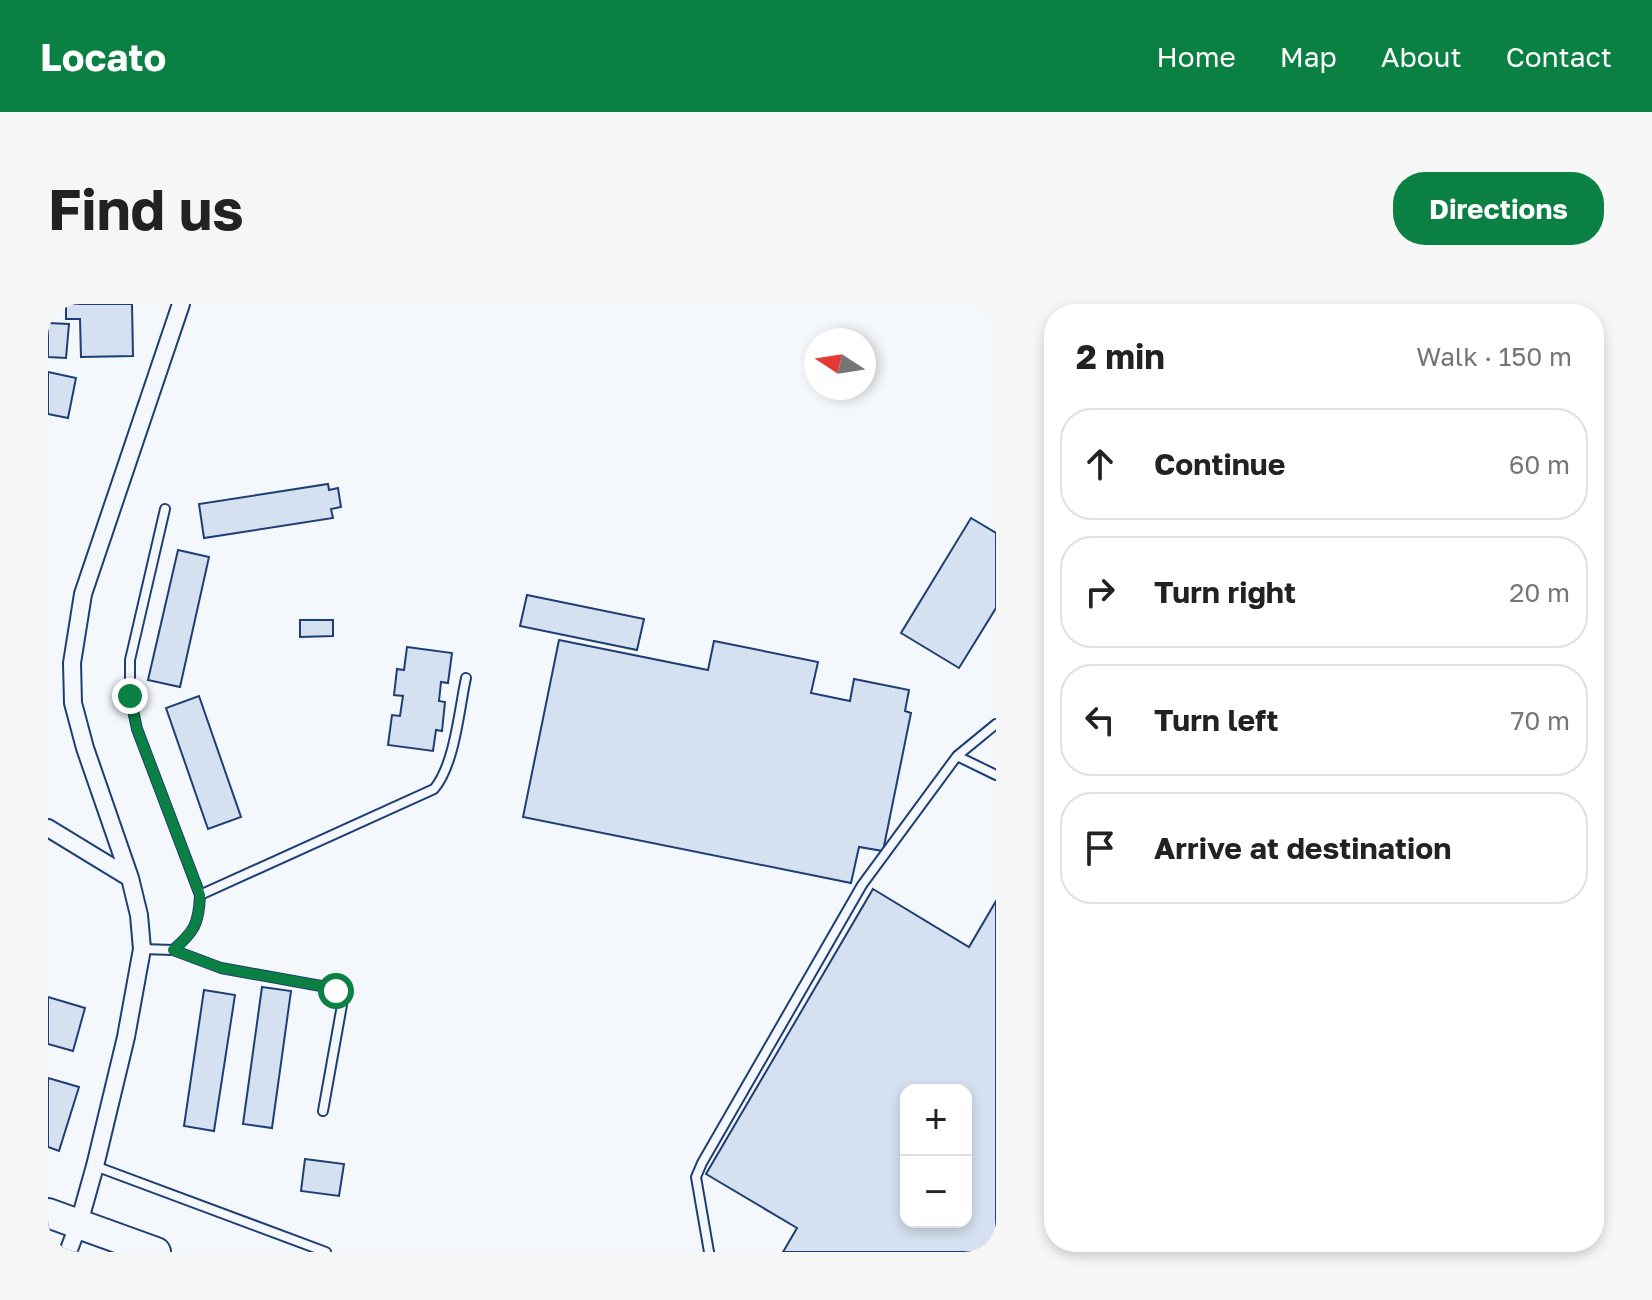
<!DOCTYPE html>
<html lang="en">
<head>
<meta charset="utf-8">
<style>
  :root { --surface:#fff; --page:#f6f6f6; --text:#222; --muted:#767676; --line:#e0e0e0; --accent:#0b8043 }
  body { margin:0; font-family:"Golos Text",sans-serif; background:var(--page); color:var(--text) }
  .controls { position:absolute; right:24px; bottom:24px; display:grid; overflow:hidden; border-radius:16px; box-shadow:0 4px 12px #0003 }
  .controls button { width:72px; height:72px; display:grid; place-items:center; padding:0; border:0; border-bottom:2px solid var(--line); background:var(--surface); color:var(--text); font:40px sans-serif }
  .compass { position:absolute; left:756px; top:24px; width:72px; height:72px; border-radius:50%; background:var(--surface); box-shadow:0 4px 12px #0003; rotate:282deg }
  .stop { position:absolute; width:24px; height:24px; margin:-18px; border:6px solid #0b8043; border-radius:50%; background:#fff }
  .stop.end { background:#0b8043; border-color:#fff; box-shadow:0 2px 8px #0008 }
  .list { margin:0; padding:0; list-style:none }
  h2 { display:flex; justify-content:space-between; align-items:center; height:104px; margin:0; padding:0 32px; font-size:34px }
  h2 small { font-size:26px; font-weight:400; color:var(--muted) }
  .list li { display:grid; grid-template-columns:52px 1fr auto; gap:24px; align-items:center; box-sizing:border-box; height:112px; margin:0 16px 16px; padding:0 16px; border:2px solid var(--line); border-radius:32px }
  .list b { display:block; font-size:30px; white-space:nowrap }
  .list em { font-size:26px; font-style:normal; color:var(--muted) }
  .icon { flex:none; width:44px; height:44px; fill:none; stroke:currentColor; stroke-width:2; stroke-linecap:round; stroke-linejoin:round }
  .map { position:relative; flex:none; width:948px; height:948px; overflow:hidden; border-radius:32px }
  header { display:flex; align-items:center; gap:48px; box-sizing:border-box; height:112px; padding:0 40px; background:var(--accent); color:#fff }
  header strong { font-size:38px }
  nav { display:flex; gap:44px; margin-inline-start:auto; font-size:28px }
  .intro { display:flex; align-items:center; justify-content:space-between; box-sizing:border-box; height:192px; padding:0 48px }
  h1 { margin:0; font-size:56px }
  .button { padding:20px 36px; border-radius:32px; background:var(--accent); color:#fff; font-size:28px; font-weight:700 }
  main { display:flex; gap:48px; padding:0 48px }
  aside { flex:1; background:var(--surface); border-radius:32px; box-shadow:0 4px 12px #0003 }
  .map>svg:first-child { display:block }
  .building { fill:#d5e0f0; stroke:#1d3f73; stroke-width:2; fill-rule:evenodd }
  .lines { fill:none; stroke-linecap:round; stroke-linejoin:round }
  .service-casing { stroke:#1d3f73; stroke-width:12 }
  .minor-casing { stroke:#1d3f73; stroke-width:20 }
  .trunk-casing { stroke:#1d3f73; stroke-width:32 }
  .service { stroke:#f4f7fb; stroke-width:8 }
  .minor { stroke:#f4f7fb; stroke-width:16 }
  .trunk { stroke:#f4f7fb; stroke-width:28 }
  .route { stroke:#0b8043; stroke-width:10 }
</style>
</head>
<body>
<header>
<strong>Locato</strong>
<nav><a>Home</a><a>Map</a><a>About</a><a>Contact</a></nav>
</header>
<div class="intro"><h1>Find us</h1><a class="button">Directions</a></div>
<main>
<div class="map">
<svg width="948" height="948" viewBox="0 0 948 948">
  <rect width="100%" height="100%" fill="#f4f7fb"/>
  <path class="building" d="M18,0H84L85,52L33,53L32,15H18Z
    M0,19L21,20L18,54L0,53Z
    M0,68L28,74L20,114L0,110Z
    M280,180L281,186L290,184L293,203L283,205L285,214L156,234L151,200Z
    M923,214L948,229V304L911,364L853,329Z
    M130,246L161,253L132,383L100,376Z
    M479,291L596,315L589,346L472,322Z
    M252,316H285V332L252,333Z
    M511,336L660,366L666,337L770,358L763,389L802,397L806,375L861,386L857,407L863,409L835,547L811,543L803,579L475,513Z
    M359,343L404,349L400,379L393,378L391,397L397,398L394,427L388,426L385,447L340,441L344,411L352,412L355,392L346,391L349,365L356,366Z
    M151,392L193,513L160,525L118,404Z
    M825,585L921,643L948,597V948H735L749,924L658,870ZM858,786H918V918H858Z
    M214,683L243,687L224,824L195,820Z
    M156,686L187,691L166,827L136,822Z
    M0,693L37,704L25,747L0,740Z
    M0,774L31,783L11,847L0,843Z
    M257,855L296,860L291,892L253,887Z"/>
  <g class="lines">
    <defs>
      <path id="service" d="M909,452L948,420
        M152,591L386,485C407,460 411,406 418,374
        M94,645L125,646C146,628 151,620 152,591L89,425L82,392V356L117,205
        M125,646L173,664L273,682L288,687L294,701L275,807
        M47,862L278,948
        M661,948L648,873L654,859L814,581L909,452L948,471"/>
      <path id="minor" d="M0,524L82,574
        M20,948L31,919L47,862L78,733L94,645L91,611L82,574L37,444L25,399L24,359L35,290L133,0"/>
      <path id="trunk" d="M0,909L108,948"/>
    </defs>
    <use href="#service" class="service-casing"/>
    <use href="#minor" class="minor-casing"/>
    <use href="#trunk" class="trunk-casing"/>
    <use href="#service" class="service"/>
    <use href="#minor" class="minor"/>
    <use href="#trunk" class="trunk"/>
  </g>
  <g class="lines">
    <path class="route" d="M82,392L89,425L152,591C151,620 146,628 125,646L173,664L273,682L288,687"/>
  </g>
</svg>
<div class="controls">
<button>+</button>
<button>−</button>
</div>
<svg class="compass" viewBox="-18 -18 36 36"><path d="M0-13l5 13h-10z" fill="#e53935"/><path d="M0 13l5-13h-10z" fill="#767676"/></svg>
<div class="stop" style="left:288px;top:687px"></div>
<div class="stop end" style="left:82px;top:392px"></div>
</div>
<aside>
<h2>2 min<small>Walk · 150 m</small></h2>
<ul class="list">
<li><svg class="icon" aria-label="ahead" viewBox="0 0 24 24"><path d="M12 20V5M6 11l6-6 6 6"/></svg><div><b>Continue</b></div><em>60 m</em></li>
<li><svg class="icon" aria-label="right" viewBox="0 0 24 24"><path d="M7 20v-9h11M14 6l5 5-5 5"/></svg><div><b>Turn right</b></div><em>20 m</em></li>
<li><svg class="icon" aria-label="left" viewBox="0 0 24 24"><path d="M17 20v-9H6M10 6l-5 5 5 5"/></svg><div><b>Turn left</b></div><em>70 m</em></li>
<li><svg class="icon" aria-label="arrive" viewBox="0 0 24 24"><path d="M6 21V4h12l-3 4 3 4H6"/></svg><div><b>Arrive at destination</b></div></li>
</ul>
</aside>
</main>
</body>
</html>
